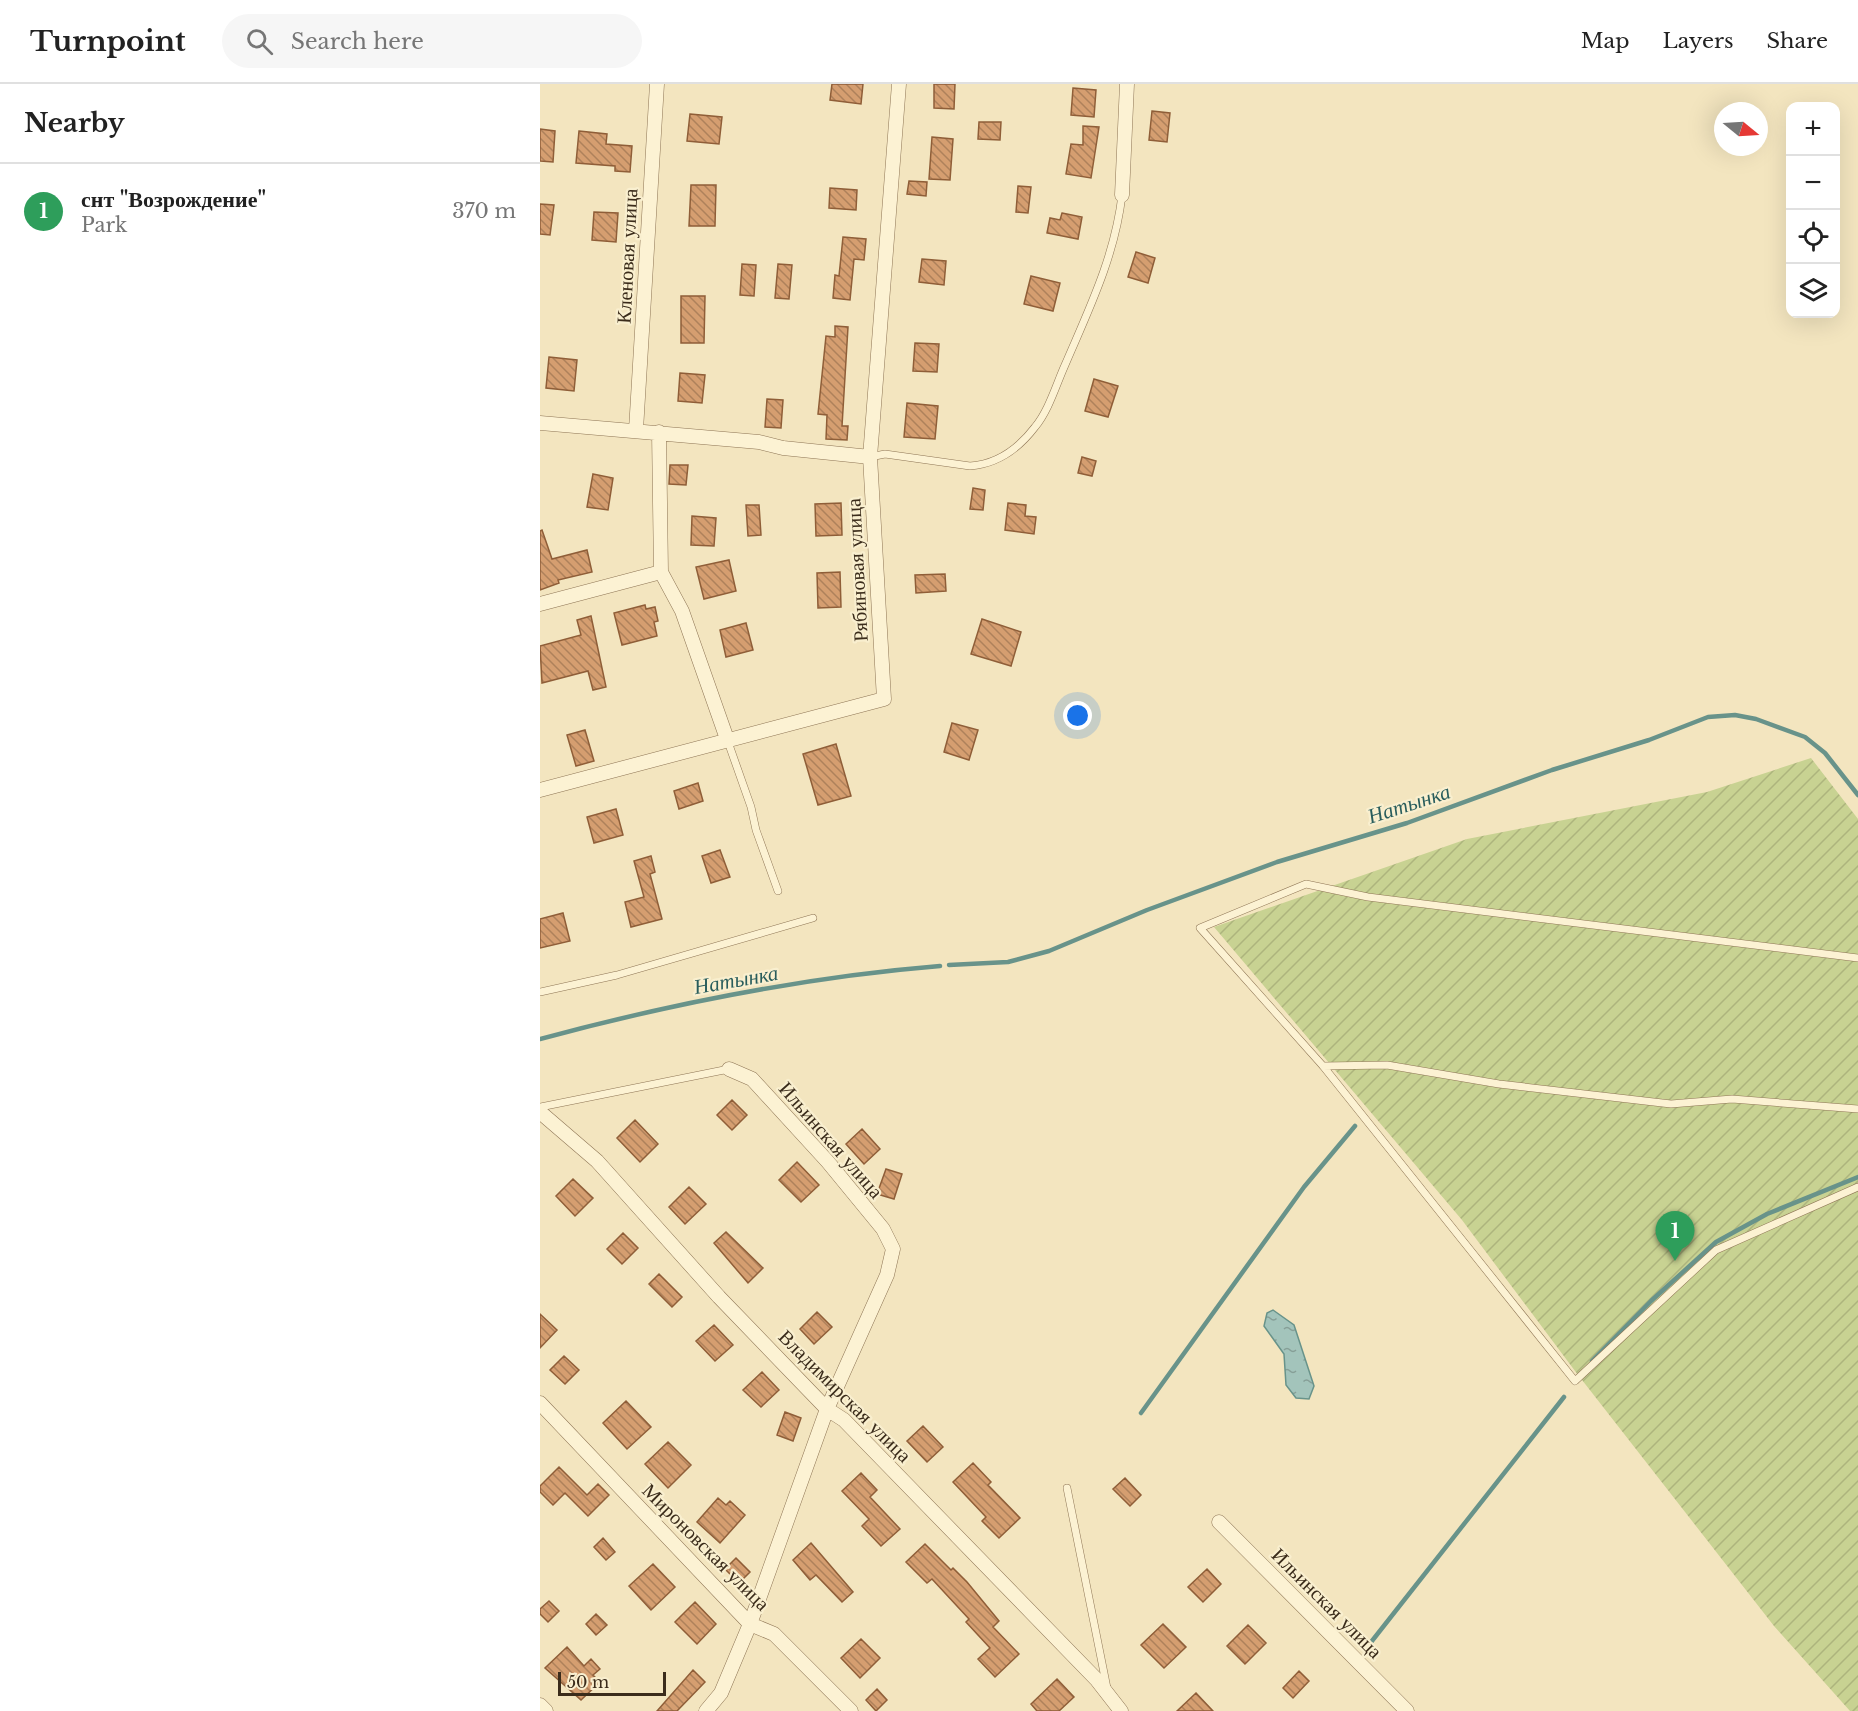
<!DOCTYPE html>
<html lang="en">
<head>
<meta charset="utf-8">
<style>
  :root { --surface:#fff; --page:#f6f6f6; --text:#222; --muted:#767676; --line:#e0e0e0; --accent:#111827 }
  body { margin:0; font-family:"Libre Baskerville",serif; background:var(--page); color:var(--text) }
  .controls { position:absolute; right:18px; top:18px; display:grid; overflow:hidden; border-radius:12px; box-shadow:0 6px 24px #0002 }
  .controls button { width:54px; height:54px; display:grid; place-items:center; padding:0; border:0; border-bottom:2px solid var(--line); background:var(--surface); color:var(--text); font:30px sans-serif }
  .compass { position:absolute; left:1174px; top:18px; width:54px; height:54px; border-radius:50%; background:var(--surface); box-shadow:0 6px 24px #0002; rotate:108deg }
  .scale { position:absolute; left:18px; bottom:15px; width:108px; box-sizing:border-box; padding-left:6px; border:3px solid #3b2c1b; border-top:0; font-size:16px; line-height:21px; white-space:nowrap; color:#3b2c1b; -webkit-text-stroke:4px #f9efcf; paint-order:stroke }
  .you { position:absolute; left:538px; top:632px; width:21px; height:21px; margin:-15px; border:4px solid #fff; border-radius:50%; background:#1a73e8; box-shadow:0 0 0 9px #1a73e833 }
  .badge { display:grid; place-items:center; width:39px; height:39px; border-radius:50%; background:var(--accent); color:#fff; font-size:20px; font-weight:700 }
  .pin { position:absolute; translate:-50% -50px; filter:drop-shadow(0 2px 3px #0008) }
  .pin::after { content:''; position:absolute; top:32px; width:21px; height:18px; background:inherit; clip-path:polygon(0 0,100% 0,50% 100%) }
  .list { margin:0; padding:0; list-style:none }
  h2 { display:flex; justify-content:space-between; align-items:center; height:78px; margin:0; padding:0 24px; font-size:26px }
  h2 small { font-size:20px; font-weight:400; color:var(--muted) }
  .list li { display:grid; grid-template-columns:39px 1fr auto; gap:18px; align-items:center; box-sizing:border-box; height:96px; padding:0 24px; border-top:2px solid var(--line) }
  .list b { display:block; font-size:22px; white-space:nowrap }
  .list p { margin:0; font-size:20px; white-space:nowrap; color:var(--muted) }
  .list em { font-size:20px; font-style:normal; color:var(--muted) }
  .icon { flex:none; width:33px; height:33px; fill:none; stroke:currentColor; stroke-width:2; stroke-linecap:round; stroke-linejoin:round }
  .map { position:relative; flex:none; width:1318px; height:1627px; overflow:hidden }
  header { display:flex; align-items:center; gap:36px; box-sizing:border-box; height:84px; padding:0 30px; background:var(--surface); border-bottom:2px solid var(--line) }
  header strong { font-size:28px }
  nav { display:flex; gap:33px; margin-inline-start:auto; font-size:21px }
  .search { width:420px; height:54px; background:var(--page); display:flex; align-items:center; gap:15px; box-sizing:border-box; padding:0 21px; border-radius:33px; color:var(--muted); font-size:22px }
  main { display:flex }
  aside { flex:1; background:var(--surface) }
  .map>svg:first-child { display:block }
  .garden { fill:url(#garden-furrows) }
  .water { fill:url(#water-ripples); stroke:#68938a; stroke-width:1.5 }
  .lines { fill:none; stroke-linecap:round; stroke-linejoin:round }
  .stream { stroke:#68938a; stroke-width:4.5 }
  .building { fill:url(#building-back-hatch); stroke:#8f5e38; stroke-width:1.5 }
  .lane-casing { stroke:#8e7555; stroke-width:8 }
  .street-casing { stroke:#8e7555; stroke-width:15 }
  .lane { stroke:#fcf2d3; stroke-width:7 }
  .street { stroke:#fcf2d3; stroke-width:14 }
  .labels { text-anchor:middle; stroke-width:4.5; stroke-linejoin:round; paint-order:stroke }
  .street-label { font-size:20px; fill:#3b2c1b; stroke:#f9efcf }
  .water-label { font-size:21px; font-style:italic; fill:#295d5c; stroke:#f9efcf }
</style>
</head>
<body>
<header>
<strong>Turnpoint</strong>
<div class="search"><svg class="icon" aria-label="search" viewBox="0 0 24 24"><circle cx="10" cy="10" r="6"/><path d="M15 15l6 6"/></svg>Search here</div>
<nav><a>Map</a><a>Layers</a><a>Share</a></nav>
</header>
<main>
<aside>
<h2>Nearby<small></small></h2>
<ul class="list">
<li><span class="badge" style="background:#2e9e5b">1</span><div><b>снт &quot;Возрождение&quot;</b><p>Park</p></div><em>370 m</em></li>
</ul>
</aside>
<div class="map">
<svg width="1318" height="1627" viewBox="0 0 1318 1627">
  <defs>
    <pattern id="garden-furrows" width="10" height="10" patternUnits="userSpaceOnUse" patternTransform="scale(1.5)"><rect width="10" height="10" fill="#c8d292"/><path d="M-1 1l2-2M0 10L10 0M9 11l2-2" fill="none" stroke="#adb47d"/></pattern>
    <pattern id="water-ripples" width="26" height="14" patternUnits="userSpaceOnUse" patternTransform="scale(1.5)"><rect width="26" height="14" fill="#a3c4bb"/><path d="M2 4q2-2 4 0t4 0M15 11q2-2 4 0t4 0" fill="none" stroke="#869f97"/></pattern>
    <pattern id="building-back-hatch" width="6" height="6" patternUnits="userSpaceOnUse" patternTransform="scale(1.5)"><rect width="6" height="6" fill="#d59e70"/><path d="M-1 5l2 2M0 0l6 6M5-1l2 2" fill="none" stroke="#ae815b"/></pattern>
  </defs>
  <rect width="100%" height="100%" fill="#f3e5bf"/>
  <path class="garden" d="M1271,674L1318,735V1627H1310L1234,1542L1035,1287L922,1136L674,843L927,755L1167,708Z"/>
  <path class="water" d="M733,1226L754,1241L774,1302L769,1315L756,1314L746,1301L744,1270L724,1242L727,1229Z"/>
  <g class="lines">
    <path class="stream" d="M409,881L468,878L509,867L607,826L737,778L867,739L1012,686L1109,656L1168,633L1195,631L1216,635L1265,653L1285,669L1318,711
      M0,955C130,920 265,893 400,882
      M1052,1277L1111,1217L1176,1158L1227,1130L1318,1093
      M601,1329L764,1103L815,1042
      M828,1562L1024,1313"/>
  </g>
  <path class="building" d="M292,0H323L321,20L290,16Z
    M394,0H415L414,25L394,24Z
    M533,4L556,6L554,33L531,31Z
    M612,27L630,29L627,58L609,56Z
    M150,30L182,33L179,60L147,57Z
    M439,38H461L460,56L438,55Z
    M543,42L559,43L551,94L526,90L531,60L543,61Z
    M0,45L15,47L13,78L0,77Z
    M39,47L67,50L66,60L92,62L90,88L75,87V82L36,79Z
    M392,53L413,55L410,96L389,95Z
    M369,97L387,98L386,112L367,110Z
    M151,101H176L175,142H149Z
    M478,102L491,103L488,129L476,128Z
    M290,104L317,106L316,126L289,124Z
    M0,120L14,121L10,151L0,150Z
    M54,128L78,129L76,158L52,156Z
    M522,129L542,133L538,155L507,149L510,134L520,136Z
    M303,153L326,155L324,176L314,175L310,216L293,214L295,191L299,192Z
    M596,168L615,174L608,199L588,193Z
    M382,175L406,177L404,201L379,198Z
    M202,180L216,181L214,212L200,211Z
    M238,180L252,181L249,215L235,214Z
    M491,192L520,199L513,227L484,220Z
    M141,212H165L164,259H141Z
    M295,242L308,243L302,342H308L307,356L286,355L287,331L278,330L286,252L295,253Z
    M375,259L399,260L397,288L373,287Z
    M9,273L37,276L34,307L6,304Z
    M140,289L165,291L162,319L138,317Z
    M554,295L578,302L568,333L545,327Z
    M227,315L243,316L241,344L225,343Z
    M367,319L398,322L395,355L364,353Z
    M542,373L556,377L552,392L538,389Z
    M130,381H148L146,401L129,400Z
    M53,390L73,394L68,426L47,423Z
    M433,404L445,406L443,426L430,425Z
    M301,419L302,451L276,452L275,420Z
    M468,419L486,421L485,432L496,433L494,450L465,446Z
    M206,421H219L221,451L208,452Z
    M152,432L176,434L174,462L151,461Z
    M2,446L12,475L47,466L52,488L18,496L19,499L0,506V447Z
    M189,476L196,507L164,515L156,483Z
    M300,488L301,523L278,524L277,489Z
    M405,490L406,507L376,509L375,491Z
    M105,521L106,525L115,523L118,537L114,538L117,552L82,561L74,529Z
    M51,532L66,603L53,606L48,587L2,599L0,562L41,551L37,536Z
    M442,535L481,548L471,582L431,570Z
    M206,539L213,566L186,573L180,546Z
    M412,639L438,646L429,676L404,668Z
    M45,646L54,677L36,682L27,651Z
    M296,660L311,712L278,721L263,670Z
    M158,699L163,717L139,725L134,707Z
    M76,725L83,751L54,759L47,733Z
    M180,766L190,793L171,799L162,772Z
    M111,772L115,788L110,790L122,835L91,843L85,818L104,813L94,777Z
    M23,829L30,857L0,864V835Z
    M192,1016L207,1031L192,1046L177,1031Z
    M95,1036L118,1060L100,1078L77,1054Z
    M322,1045L340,1065L324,1080L306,1060Z
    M257,1078L279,1101L261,1118L239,1096Z
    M346,1085L362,1090L354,1115L337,1110Z
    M33,1095L53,1114L35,1132L16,1112Z
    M149,1103L166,1120L145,1140L129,1123Z
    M186,1148L223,1184L208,1199L174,1159Z
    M83,1149L98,1164L82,1180L67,1165Z
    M119,1190L142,1213L132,1223L109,1200Z
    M277,1228L292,1243L274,1260L260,1245Z
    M0,1230L17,1246L0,1264Z
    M174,1241L193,1261L175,1277L156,1257Z
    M24,1272L39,1286L25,1300L10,1286Z
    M222,1288L239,1306L221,1323L203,1306Z
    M86,1317L111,1343L87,1365L63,1339Z
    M245,1328L261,1334L253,1357L237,1351Z
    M383,1342L403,1363L387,1378L367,1357Z
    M128,1358L151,1381L128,1404L105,1380Z
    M433,1379L451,1398L448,1401L480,1434L459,1454L442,1437L446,1433L413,1398Z
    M19,1383L47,1411L58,1400L69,1411L48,1432L25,1409L13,1421L0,1408V1402Z
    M321,1389L337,1406L330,1413L360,1445L341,1462L322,1442L329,1435L302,1407Z
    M585,1394L601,1411L590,1422L573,1405Z
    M178,1414L186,1421L190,1417L205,1431L180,1459L157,1438Z
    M63,1454L75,1468L66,1476L54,1463Z
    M271,1459L313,1508L302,1518L276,1491L270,1496L253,1476Z
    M385,1460L411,1486L413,1484L427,1498L459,1537L453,1543L479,1570L455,1593L438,1575L450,1564L426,1538L429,1535L392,1495L387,1499L366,1478Z
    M196,1474L210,1488L199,1499L185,1485Z
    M113,1480L135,1503L111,1526L89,1502Z
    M667,1485L681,1500L663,1518L648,1503Z
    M9,1517L19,1527L8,1538L0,1530V1525Z
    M155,1518L176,1540L157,1560L135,1538Z
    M56,1530L67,1541L56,1551L46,1540Z
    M623,1540L646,1563L624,1584L601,1561Z
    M708,1541L726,1559L705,1580L687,1562Z
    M321,1555L340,1574L320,1594L301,1574Z
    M27,1563L44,1582L51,1575L60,1585L53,1591L60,1598L41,1616L5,1584Z
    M153,1586L165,1598L137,1627H117Z
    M759,1587L769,1597L753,1614L743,1604Z
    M517,1595L534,1613L519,1627H497L491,1620Z
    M337,1605L347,1616L336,1627L326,1616Z
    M656,1609L673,1627H637Z"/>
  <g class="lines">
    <defs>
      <path id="lane" d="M330,373L345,370L430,382C457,380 479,364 495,343C509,326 516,301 525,281C549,225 575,172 582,111
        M187,655L211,723L216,746L238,807
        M1318,874L828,813L766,800L660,844L783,982L1035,1297L1176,1166L1318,1103
        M0,908L77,891L273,834
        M783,982L847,981L959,1000L1131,1020L1192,1015L1318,1025
        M0,1023L189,985
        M527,1404L567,1604"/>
      <path id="street" d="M582,111L587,0
        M0,339L219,358L243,364L330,373
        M96,346L117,0
        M121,488L142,527L187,655
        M0,520L121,488L119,348
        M0,706L344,615L330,373L359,0
        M0,1028L57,1077L179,1213L287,1325L304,1336L556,1595L581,1627
        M0,1319L210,1540L234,1550L311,1627
        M679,1438L867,1627
        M0,1621L6,1627
        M166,1627L181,1609L210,1540L287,1325L347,1191L353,1165L343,1145L288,1078L212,995L189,985"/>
    </defs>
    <use href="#lane" class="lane-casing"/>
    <use href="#street" class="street-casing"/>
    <use href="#lane" class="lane"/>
    <use href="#street" class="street"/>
  </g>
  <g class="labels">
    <g class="street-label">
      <text transform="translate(87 172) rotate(-87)" y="7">Кленовая улица</text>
      <text transform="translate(317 486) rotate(-93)" y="7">Рябиновая улица</text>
      <text transform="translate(291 1056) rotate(49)" y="7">Ильинская улица</text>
      <text transform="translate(305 1312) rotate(45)" y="7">Владимирская улица</text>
      <text transform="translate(166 1463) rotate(45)" y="7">Мироновская улица</text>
      <text transform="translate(787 1519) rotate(45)" y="7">Ильинская улица</text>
    </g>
    <g class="water-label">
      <text transform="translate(869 720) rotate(-18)" y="7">Натынка</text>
      <text transform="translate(196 896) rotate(-10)" y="7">Натынка</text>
    </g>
  </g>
</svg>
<div class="controls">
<button>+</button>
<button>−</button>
<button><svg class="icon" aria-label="locate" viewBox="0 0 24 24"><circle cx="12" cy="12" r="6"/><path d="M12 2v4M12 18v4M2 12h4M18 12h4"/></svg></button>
<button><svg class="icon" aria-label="layers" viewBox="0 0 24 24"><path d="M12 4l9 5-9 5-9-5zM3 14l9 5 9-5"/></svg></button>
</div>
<svg class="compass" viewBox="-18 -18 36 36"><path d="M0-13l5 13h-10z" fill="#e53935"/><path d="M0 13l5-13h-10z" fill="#767676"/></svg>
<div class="scale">50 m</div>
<div class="you"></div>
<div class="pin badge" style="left:1135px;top:1177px;background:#2e9e5b">1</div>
</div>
</main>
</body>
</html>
